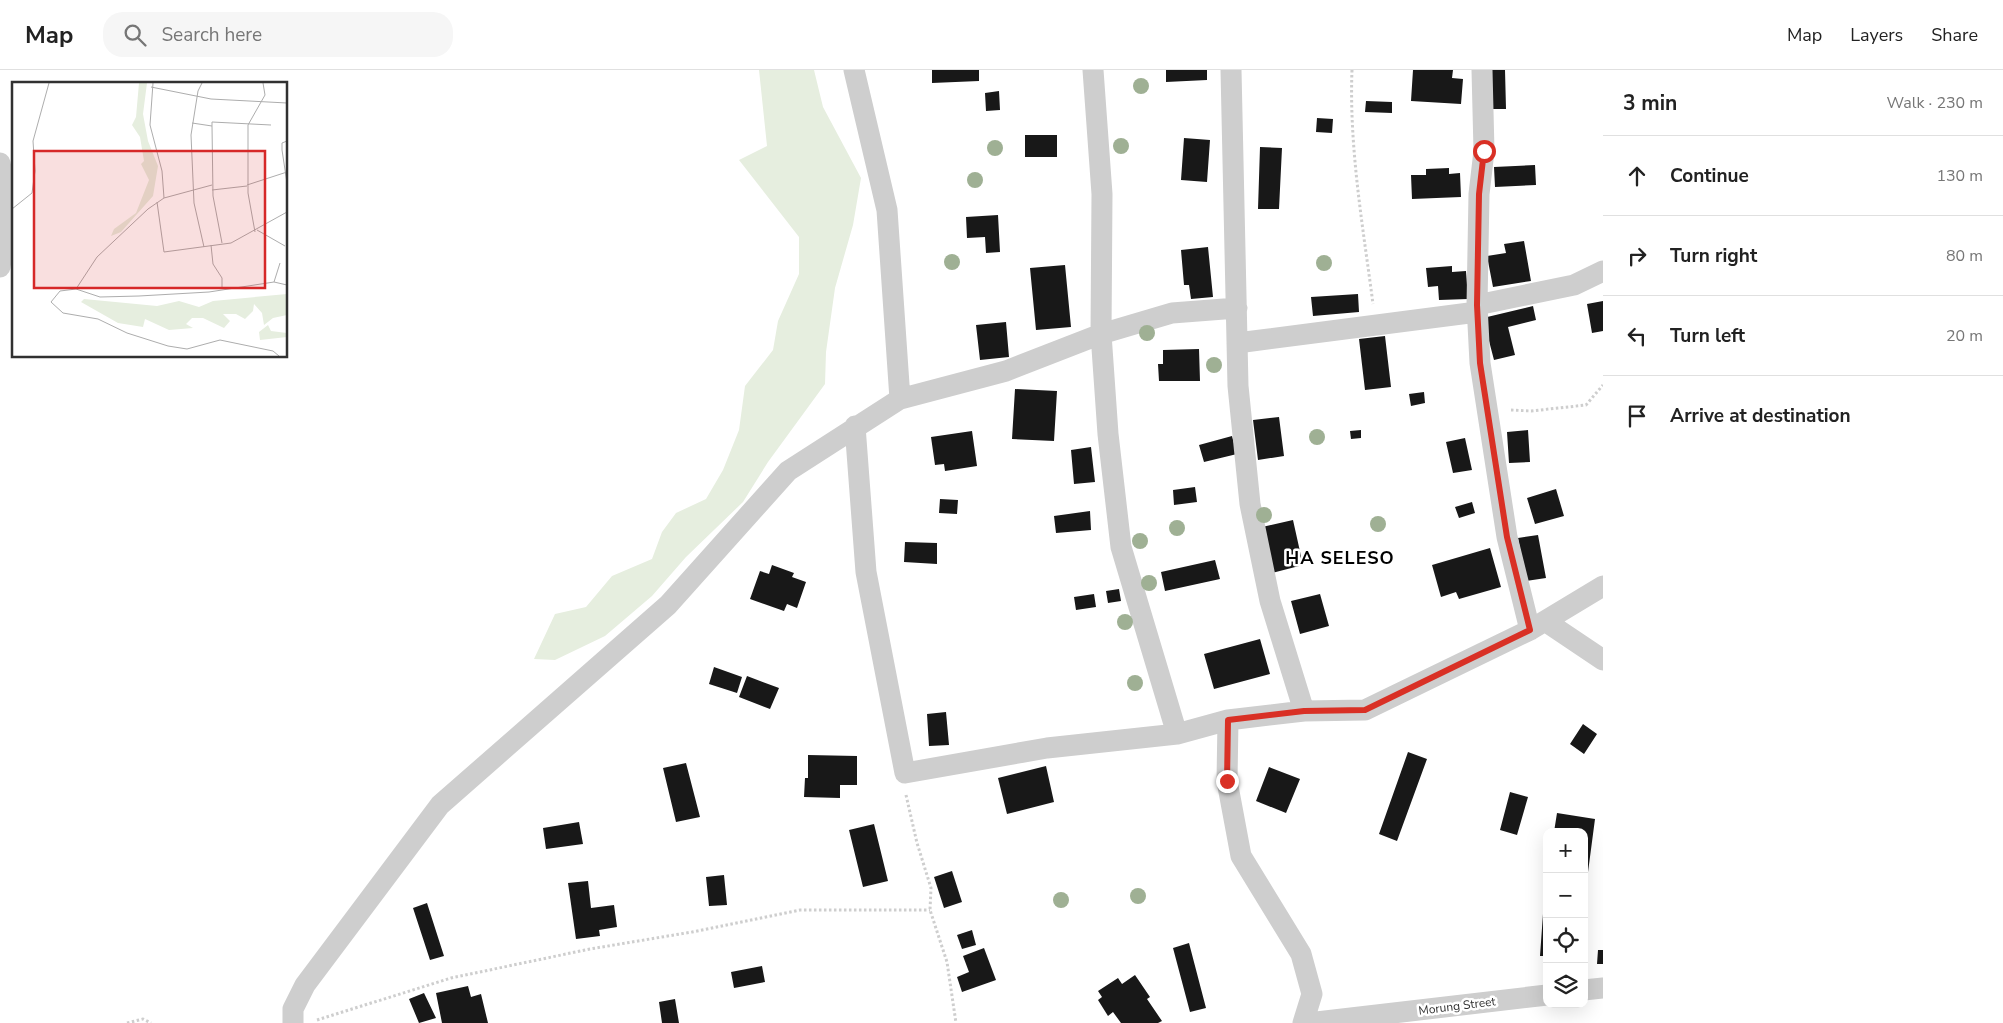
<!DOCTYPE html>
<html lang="en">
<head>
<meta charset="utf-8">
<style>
  :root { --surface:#fff; --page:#f6f6f6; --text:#222; --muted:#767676; --line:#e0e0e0 }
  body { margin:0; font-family:"Nunito Sans",sans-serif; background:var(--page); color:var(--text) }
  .controls { position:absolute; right:15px; bottom:15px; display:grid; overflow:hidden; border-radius:10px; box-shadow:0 5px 20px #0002 }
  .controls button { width:45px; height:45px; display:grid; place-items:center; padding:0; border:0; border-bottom:1px solid var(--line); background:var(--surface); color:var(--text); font:25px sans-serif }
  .stop { position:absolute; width:15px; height:15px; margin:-11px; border:4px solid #d93025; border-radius:50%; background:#fff }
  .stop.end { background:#d93025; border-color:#fff; box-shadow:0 1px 5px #0008 }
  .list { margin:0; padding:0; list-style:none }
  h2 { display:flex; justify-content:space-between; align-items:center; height:65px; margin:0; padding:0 20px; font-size:21px }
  h2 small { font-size:16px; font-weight:400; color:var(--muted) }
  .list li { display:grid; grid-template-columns:32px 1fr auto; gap:15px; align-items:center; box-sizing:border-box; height:80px; padding:0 20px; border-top:1px solid var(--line) }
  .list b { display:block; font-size:19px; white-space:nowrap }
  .list em { font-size:16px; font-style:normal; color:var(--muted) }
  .icon { flex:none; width:28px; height:28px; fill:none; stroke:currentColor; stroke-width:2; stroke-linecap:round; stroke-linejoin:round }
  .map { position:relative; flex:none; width:1603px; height:953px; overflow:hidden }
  header { display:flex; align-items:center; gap:30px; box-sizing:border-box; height:70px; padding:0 25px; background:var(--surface); border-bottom:1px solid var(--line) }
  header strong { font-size:24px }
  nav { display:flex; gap:28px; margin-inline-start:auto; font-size:18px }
  .search { width:350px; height:45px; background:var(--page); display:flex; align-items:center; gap:12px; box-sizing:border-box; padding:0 18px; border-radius:20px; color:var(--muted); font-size:19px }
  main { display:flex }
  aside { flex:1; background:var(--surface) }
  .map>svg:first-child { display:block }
  .green { fill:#e6eedf }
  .building { fill:#181818 }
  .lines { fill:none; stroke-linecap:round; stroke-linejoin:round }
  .path { stroke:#cecece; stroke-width:3; stroke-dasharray:2.5 2.5; stroke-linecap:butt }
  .street { stroke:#cecece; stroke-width:21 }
  .tree { fill:#9fb094 }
  .route { stroke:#d93025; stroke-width:6 }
  .labels { text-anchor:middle; stroke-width:5; stroke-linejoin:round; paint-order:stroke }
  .street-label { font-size:12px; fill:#313131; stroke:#fff }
  .district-label { font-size:18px; font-weight:bold; letter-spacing:1px; fill:#000; stroke:#fff }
  .inset-road { fill:none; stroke:#adadad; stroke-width:1 }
  .view { fill:#d62828; fill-opacity:0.15; stroke:#d62828; stroke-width:2.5 }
  .inset-edge { fill:none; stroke:#313131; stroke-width:2.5 }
</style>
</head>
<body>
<header>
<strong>Map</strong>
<div class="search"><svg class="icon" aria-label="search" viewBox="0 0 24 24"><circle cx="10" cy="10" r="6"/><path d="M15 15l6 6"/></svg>Search here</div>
<nav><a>Map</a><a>Layers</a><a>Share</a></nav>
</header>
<main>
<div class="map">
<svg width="1603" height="953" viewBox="0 0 1603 953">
  <rect width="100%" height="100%" fill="#fff"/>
  <path class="green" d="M759,0H814L823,37L861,108L853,155L835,218L826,282L825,314L768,392L743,432L686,487L652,526L605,566L555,590L534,589L555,544L586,537L612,506L652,489L662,462L676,443L706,429L723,400L739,360L745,316L773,280L778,251L799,204V167L739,90L767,76Z"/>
  <path class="building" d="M932,0H979V11L932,13Z
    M1166,0H1207V10L1166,12Z
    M1413,0H1453L1452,8L1463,9L1461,34L1411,31Z
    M1491,0H1505L1506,39H1491Z
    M999,21L1000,40L986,41L985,23Z
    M1366,31L1392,32V43L1365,42Z
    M1317,48L1333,49L1332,63L1316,62Z
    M1025,65H1057V87H1025Z
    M1184,68L1210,70L1207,112L1181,110Z
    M1260,77L1282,78L1279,139H1258Z
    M1535,95L1536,115L1495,117L1494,97Z
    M1449,98V104L1460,103L1461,127L1412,129L1411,105H1426V99Z
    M998,145L1000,182L986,183L985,167L967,168L966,147Z
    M1524,171L1531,211L1493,217L1487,186L1506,183L1504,174Z
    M1208,177L1213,227L1191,229L1189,215H1184L1181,180Z
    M1065,195L1071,257L1036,260L1030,198Z
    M1452,196V202L1466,201L1468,229L1439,230L1438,216L1428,217L1426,198Z
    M1358,224L1359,242L1313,246L1311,227Z
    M1603,231V261L1592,263L1587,234Z
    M1533,236L1536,250L1508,257L1515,285L1494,290L1483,248Z
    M1006,252L1009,287L980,290L976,255Z
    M1385,266L1391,317L1365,320L1359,269Z
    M1199,279L1200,311H1159L1158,294H1163V280Z
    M1015,319L1057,321L1054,371L1012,369Z
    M1424,322L1425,333L1411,336L1409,324Z
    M1279,347L1284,386L1258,390L1253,350Z
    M1361,360V368L1351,369L1350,361Z
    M1528,360L1530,392L1509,393L1507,362Z
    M972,361L977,396L945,401L944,394L935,395L931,367Z
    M1232,366L1237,384L1204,392L1199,375Z
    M1465,368L1472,400L1453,403L1446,372Z
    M1091,377L1095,412L1074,414L1071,380Z
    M1195,417L1197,432L1174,435L1173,420Z
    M1556,419L1564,446L1535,454L1527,428Z
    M940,429L958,430L957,444L939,443Z
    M1472,432L1475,443L1459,448L1455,437Z
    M1090,441L1091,460L1056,463L1054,446Z
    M1293,450L1303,495L1272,503L1262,457Z
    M1538,465L1546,508L1526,511L1518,468Z
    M905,472L937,473V494L904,492Z
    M1490,478L1501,517L1459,529L1456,522L1441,527L1432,495Z
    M1215,490L1220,509L1165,521L1161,502Z
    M772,495L794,503L792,507L806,512L797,538L787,534L784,541L750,529L760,501L769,504Z
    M1119,519L1121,531L1108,533L1106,521Z
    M1094,524L1096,537L1076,540L1074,527Z
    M1320,524L1329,556L1300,564L1291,531Z
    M1260,569L1270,604L1214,619L1204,584Z
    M714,597L742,607L737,623L709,614Z
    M747,606L779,618L770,639L739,627Z
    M946,642L949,675L929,676L927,644Z
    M1583,654L1597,664L1584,684L1570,674Z
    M1408,682L1427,689L1397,771L1379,764Z
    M808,685L857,686V715H840V728L804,727L805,708H808Z
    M686,693L700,747L676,752L663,698Z
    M1046,696L1054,732L1007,744L998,708Z
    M1269,697L1300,709L1286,743L1256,731Z
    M1510,722L1528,727L1517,765L1500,760Z
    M1557,743L1595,749L1588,802L1584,801V762H1554Z
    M579,752L583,774L546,779L543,758Z
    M874,754L888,811L863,817L849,760Z
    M952,801L962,832L944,838L934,807Z
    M724,805L727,835L709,836L706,807Z
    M588,811L591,838L614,835L617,857L599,860L600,866L576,869L568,813Z
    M427,833L444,886L430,890L413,838Z
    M1543,844H1547V886H1540Z
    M972,860L976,875L962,879L957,865Z
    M1189,873L1206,938L1190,942L1173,878Z
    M984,878L996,910L962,922L957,907L969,902L963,886Z
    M1598,880H1603V894H1597Z
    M762,896L765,912L734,918L731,902Z
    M1135,905L1150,927L1147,929L1162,951L1158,953H1121L1113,942L1108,946L1098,930L1102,927L1098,921L1118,908L1122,914Z
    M468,916L471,927L481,924L488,953H442L436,923Z
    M424,923L436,948L419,953L409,929Z
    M675,929L679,953H662L659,932Z"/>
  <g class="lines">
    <path class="path" d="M1352,0C1349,78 1363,157 1373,234
      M1511,340L1531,341L1586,335L1603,315
      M906,725L917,773L931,818L930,840L947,892L956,953
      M317,950L451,908L590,879L692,862L800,840H930
      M127,953L143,949L151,953"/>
    <path class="street" d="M854,0L887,140L900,329
      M1093,0L1102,124L1101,264L1108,364L1121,477L1177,664
      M1231,0L1238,316L1250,434L1270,531L1304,641
      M1482,0L1484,81L1479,124L1477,235L1480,293L1507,467L1530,560
      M0,93L9,138L0,197
      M1477,235L1574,215L1603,201
      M1237,273L1477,242
      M855,356L866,502L905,703L1047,678L1177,664L1228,650L1304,641L1365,640L1530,560L1603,516
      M1545,551L1603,590
      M1228,650L1227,711L1241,786L1301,884L1312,924L1303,953
      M1584,920L1603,918
      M293,953V939L305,915L440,735L668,535L788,401L900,329L1006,301L1101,264L1172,243L1237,238
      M1308,953L1547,925"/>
  </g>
  <g class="tree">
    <circle cx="1141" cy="16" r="8"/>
    <circle cx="1121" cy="76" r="8"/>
    <circle cx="995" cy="78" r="8"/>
    <circle cx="975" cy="110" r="8"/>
    <circle cx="952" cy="192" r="8"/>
    <circle cx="1324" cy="193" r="8"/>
    <circle cx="1147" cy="263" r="8"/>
    <circle cx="1214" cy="295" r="8"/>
    <circle cx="1317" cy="367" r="8"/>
    <circle cx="1264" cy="445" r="8"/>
    <circle cx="1378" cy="454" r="8"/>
    <circle cx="1177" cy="458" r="8"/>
    <circle cx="1140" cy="471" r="8"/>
    <circle cx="1149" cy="513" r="8"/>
    <circle cx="1125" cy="552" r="8"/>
    <circle cx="1135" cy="613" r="8"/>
    <circle cx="1138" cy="826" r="8"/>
    <circle cx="1061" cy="830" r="8"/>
  </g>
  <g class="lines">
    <path class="route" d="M1227,711L1228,650L1304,641L1365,640L1530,560L1507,467L1480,293L1477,235L1479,124L1484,81"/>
  </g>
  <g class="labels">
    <g class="street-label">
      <text transform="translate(1457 936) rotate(-7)" y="4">Morung Street</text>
    </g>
    <g class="district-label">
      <text x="1340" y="494">HA SELESO</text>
    </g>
  </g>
  <g transform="translate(12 12)">
    <rect width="275" height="275" fill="#fff"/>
    <path d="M127,1H135L131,32L136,59L146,84L141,114L109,150L99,154L102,147L124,131L137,98L129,82L132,79L128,55L120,43L124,35ZM275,212V233L261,236L252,243L250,231L242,222L241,229L233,237L224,232H211L218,239L212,246L191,236H180L174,242L181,246L157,248L133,237L131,245L106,241L69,220L72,217L145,224L167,219L187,225L201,219ZM256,243L259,249L275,251V255L248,258L247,250Z" fill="#e6eedf"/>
    <path class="inset-road" d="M141,1L138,43L150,89L152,116M190,1L186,9L179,53L182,121L192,165M139,5L199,17L275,21M180,41L200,44V40L259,43M200,44L201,114L210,161M275,59L270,61V68L275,101M235,103L275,90M200,108L235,104M145,120L152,170L219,161L275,130M0,127L20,111L23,89L21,59L37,1M245,148L273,164M243,150L236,111V43L253,13L251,1M199,163L201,182L210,196V206M262,200L268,181M64,207L48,209L39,220L51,231L86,237L115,251L156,264L175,267L208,258L261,269L267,274M64,207L88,215L127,214L197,210L262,200L275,203M64,207L85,175L136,127L152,116L200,103"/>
    <path class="view" d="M22,69H253V206H22Z"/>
    <rect width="275" height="275" class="inset-edge"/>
  </g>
</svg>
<div class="controls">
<button>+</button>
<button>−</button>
<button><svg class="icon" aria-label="locate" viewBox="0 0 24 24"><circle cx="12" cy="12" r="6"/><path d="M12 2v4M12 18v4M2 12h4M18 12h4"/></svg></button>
<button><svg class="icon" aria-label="layers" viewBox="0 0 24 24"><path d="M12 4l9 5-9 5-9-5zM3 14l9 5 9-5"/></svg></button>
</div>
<div class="stop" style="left:1484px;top:81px"></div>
<div class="stop end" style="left:1227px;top:711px"></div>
</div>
<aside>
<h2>3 min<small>Walk · 230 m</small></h2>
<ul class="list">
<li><svg class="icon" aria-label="ahead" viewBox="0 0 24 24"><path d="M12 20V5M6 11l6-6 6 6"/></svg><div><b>Continue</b></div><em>130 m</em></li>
<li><svg class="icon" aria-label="right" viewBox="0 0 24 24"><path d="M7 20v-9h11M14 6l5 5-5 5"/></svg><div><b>Turn right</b></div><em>80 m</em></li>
<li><svg class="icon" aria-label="left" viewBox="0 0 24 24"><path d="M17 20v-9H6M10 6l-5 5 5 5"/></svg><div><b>Turn left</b></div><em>20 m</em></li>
<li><svg class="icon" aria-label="arrive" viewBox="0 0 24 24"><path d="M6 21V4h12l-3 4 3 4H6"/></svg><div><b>Arrive at destination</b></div></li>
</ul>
</aside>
</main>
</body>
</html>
